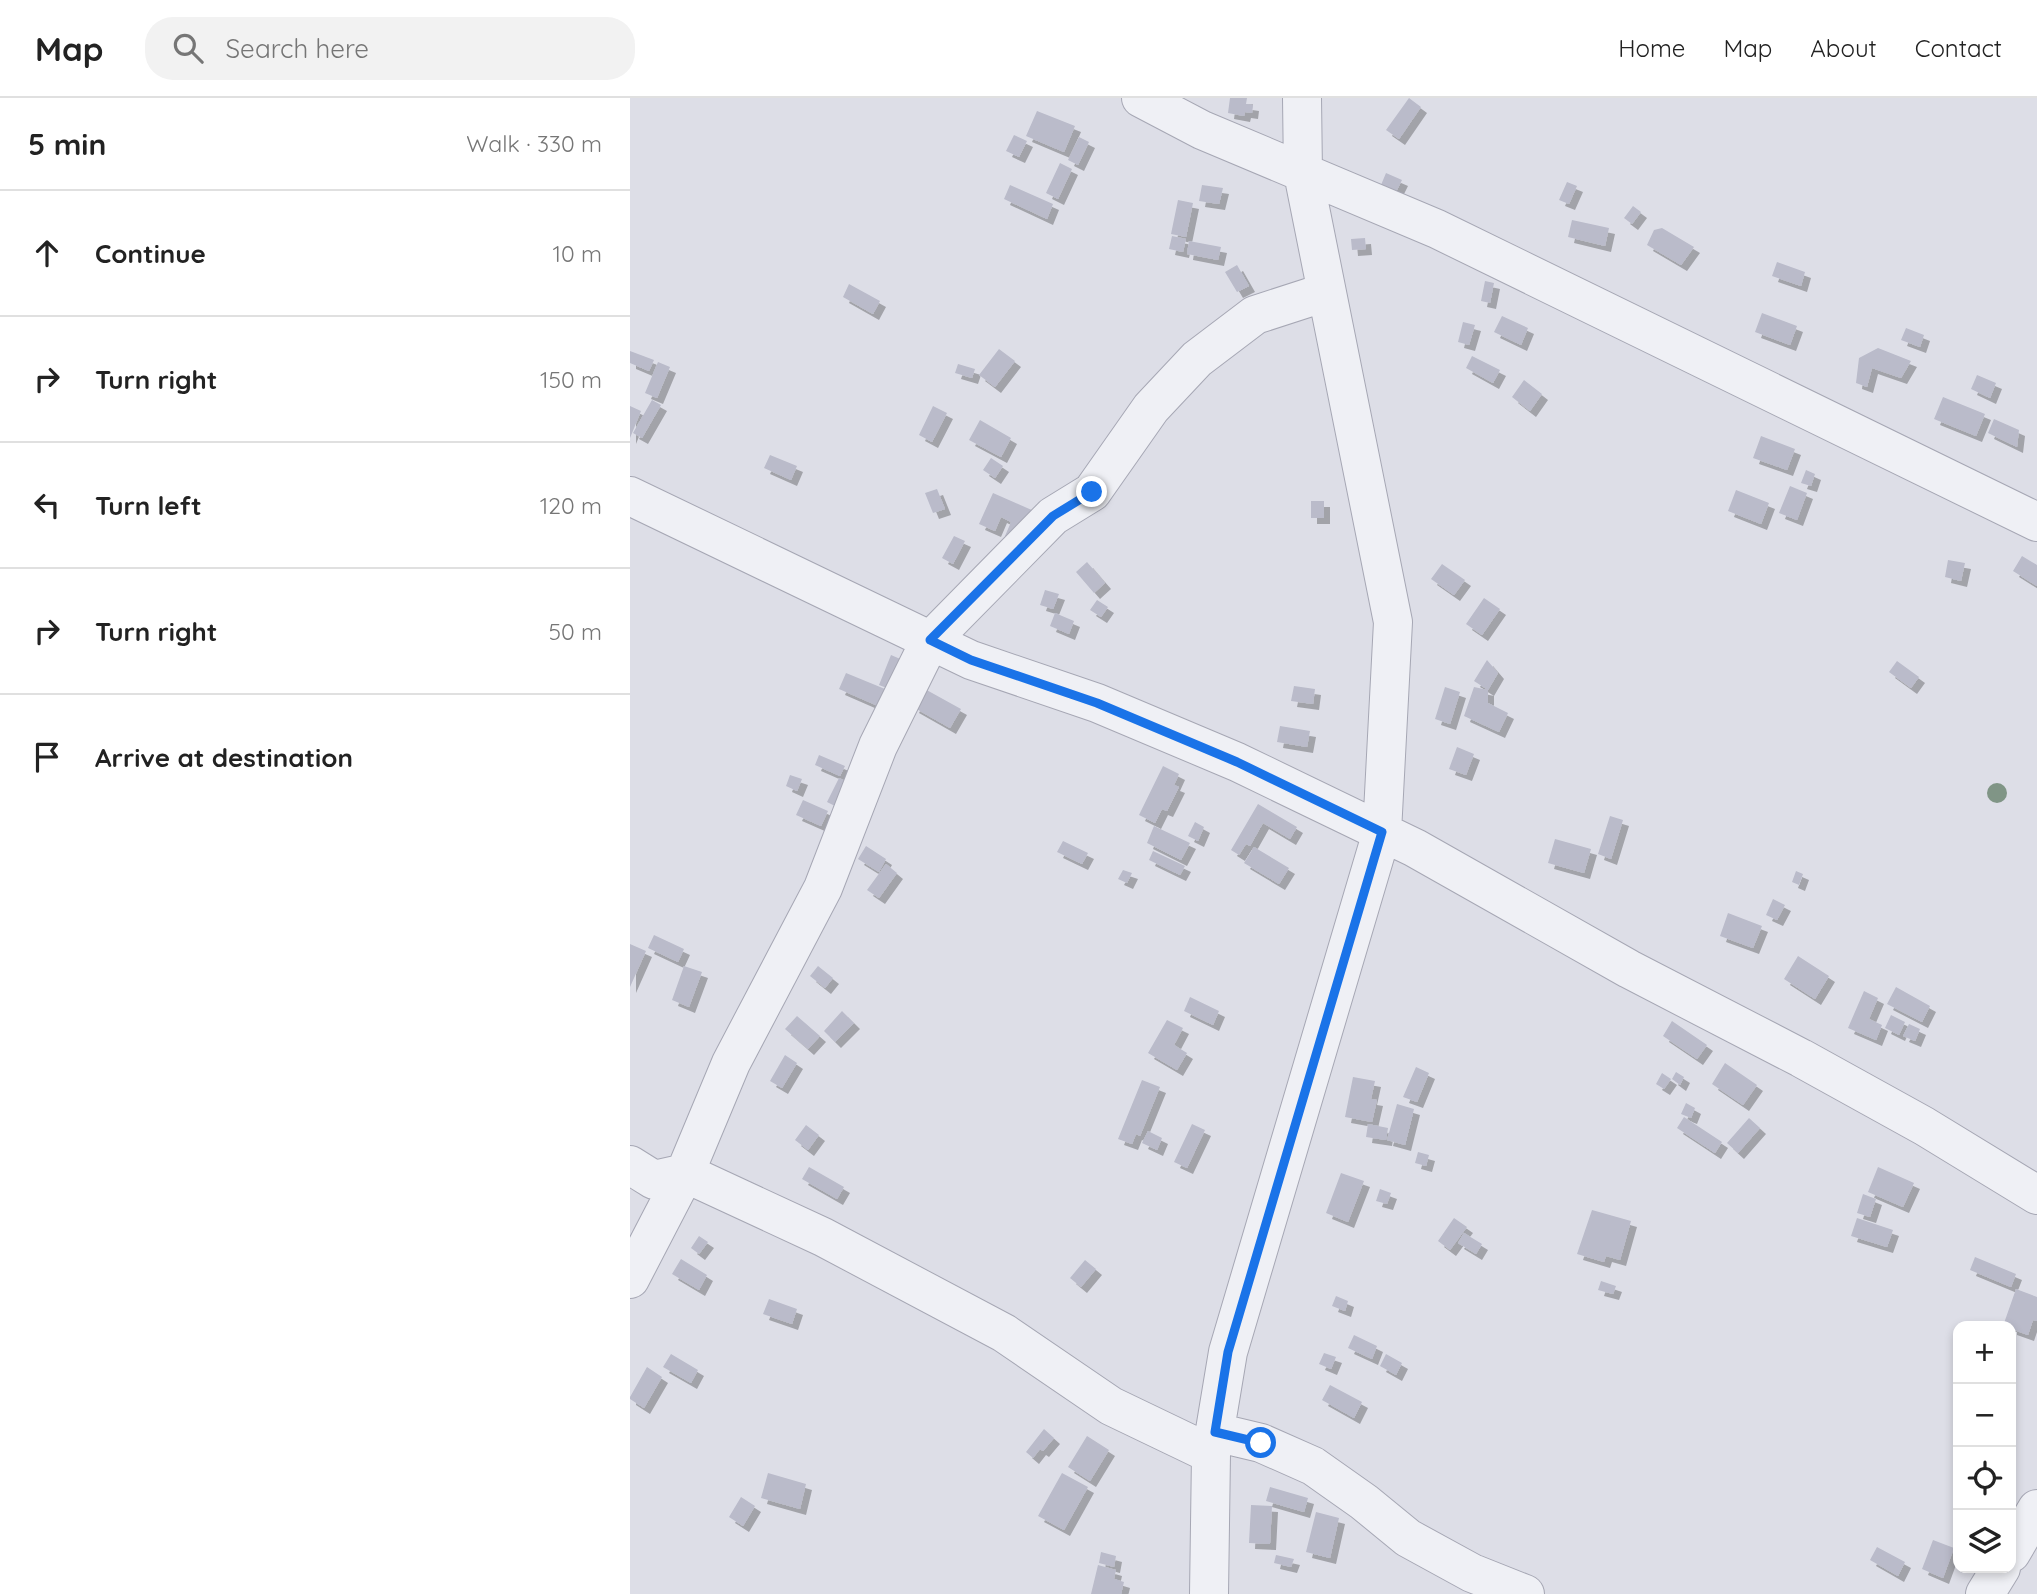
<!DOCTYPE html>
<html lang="en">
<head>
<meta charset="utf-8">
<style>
  :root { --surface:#fff; --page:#f2f2f2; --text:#222; --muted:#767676; --line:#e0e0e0 }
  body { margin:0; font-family:Quicksand,sans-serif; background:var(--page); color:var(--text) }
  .controls { position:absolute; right:21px; bottom:21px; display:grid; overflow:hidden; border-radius:14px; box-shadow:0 4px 10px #0003 }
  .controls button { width:63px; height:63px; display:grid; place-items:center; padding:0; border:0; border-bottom:2px solid var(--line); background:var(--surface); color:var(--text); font:35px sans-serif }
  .stop { position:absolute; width:21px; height:21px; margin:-16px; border:5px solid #1a73e8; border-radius:50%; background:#fff }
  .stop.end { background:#1a73e8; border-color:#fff; box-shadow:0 2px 7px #0008 }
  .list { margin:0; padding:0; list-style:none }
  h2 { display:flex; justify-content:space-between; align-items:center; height:91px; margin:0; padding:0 28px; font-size:30px }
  h2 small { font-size:23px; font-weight:400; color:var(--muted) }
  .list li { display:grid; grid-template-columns:46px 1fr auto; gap:21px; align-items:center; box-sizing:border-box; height:126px; padding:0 28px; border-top:2px solid var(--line) }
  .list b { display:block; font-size:26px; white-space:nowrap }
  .list em { font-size:23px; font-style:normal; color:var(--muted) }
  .icon { flex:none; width:38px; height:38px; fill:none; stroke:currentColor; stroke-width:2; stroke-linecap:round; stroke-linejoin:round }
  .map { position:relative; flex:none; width:1407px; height:1496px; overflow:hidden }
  header { display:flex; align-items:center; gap:42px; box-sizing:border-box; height:98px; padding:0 35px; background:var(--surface); border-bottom:2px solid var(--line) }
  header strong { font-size:33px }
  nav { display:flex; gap:38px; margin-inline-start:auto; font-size:24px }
  .search { width:490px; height:63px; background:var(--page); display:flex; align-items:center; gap:18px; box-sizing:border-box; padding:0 24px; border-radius:28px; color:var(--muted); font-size:26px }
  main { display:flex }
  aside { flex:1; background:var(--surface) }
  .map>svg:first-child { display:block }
  .building { fill:#babbca; filter:url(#shadow) }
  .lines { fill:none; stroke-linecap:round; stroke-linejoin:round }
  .minor-casing { stroke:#a6a7b4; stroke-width:40 }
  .minor { stroke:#eff0f5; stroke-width:38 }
  .tree { fill:#809586 }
  .route { stroke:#1a73e8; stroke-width:9 }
</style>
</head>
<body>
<header>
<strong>Map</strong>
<div class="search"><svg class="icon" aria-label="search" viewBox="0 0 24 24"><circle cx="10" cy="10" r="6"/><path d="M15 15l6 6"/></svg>Search here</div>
<nav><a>Home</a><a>Map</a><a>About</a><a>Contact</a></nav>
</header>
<main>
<aside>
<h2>5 min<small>Walk · 330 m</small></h2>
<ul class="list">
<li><svg class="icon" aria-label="ahead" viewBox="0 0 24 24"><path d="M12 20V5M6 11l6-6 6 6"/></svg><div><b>Continue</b></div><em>10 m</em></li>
<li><svg class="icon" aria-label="right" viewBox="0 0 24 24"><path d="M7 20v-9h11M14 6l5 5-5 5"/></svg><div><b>Turn right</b></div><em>150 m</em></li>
<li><svg class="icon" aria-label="left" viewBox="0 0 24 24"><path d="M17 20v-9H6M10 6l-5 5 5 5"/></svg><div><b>Turn left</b></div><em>120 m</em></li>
<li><svg class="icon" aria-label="right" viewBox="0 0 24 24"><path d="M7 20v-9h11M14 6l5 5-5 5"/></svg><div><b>Turn right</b></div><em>50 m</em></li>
<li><svg class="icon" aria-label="arrive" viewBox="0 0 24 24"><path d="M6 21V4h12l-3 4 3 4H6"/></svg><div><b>Arrive at destination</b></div></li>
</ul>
</aside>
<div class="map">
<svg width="1407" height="1496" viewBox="0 0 1407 1496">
  <defs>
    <filter id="shadow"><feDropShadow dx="6" dy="6" stdDeviation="0" flood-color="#0004"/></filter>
  </defs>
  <rect width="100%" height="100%" fill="#dddee7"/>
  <path class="building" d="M600,0H617L616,6L623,7L622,15L615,14L614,18L598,15Z
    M779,0L791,9L769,41L756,32Z
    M407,13L445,28L434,54L396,38Z
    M384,37L397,43L389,59L376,53Z
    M449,39L459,44L448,67L438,62Z
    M430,65L442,71L428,101L416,95Z
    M756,75L772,82L766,94L751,87Z
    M937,84L947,88L939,106L929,102Z
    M380,87L423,106L417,121L374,101Z
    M572,87L593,90L589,106L569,103Z
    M548,102L563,105L556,139L541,136Z
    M1003,108L1011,114L1002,126L994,120Z
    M942,122L979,130L975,148L938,139Z
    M1032,130L1064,149L1051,167L1017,147L1024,132Z
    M542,138L556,141L553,154L539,151Z
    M735,140L736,151L722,152L721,141Z
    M559,143L591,149L588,162L557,156Z
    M1147,164L1175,174L1171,188L1142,178Z
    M607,167L619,188L607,194L595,174Z
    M855,183L864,185L860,205L851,203Z
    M219,186L250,203L243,216L213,199Z
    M1132,215L1167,228L1160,247L1125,234Z
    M872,218L898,230L891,247L864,234Z
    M833,224L845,227L839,247L828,244Z
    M1276,230L1294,237L1290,249L1271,242Z
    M1248,250L1281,263L1271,280L1242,270L1237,289L1226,285L1229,260Z
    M369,251L385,263L365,289L349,277Z
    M0,253L24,262L19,273L0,265Z
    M842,258L870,272L863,285L836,270Z
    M28,264L40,269L27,300L15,295Z
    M328,266L345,271L342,280L325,275Z
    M1347,277L1366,285L1360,300L1341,291Z
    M894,282L912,296L900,313L882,299Z
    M1313,299L1355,316L1346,338L1304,321Z
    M22,302L31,307L12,340L3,335Z
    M0,308L11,313L0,340Z
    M303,308L317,315L302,344L289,337Z
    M1364,321L1389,332L1387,349L1358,335Z
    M350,322L381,340L371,359L339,342Z
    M1131,338L1165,351L1157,372L1123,360Z
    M140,357L167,368L161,382L134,370Z
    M361,360L373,368L365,380L353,372Z
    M1176,372L1185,376L1181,388L1171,385Z
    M1160,388L1177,395L1167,422L1149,415Z
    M307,391L315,411L303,415L295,395Z
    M1106,392L1139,405L1131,426L1098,413Z
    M363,395L404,413L389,445L375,438L381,424L371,419L365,433L349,426Z
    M681,403H694V420H681Z
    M324,438L335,443L323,466L312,460Z
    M1392,458L1407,467V488L1383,473Z
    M1318,462L1335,465L1331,483L1315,479Z
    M457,464L475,485L464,495L446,474Z
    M812,466L835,482L824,497L801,481Z
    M415,492L429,496L423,511L410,507Z
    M854,500L870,511L852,537L836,526Z
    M467,502L478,509L471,519L460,512Z
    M425,515L444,523L439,536L420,528Z
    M261,557L275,563L262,592L249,587Z
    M857,562L868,575L858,592L844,583Z
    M1267,563L1289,579L1281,590L1259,574Z
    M216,575L255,591L248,608L209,591Z
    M664,588L685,591L683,606L661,603Z
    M815,589L830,594L820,626L805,621Z
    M844,589L858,592V605L878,615L869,634L834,618Z
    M293,590L331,611L320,630L283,609Z
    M650,628L680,633L677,649L647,644Z
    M827,649L844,656L836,677L819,671Z
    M189,657L215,668L210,678L185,667Z
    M533,668L549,676L544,687L549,689L537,713L532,711L525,725L509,717Z
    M160,677L172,681L167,693L156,688Z
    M209,680L222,686L209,710L197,704Z
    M173,702L198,713L191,728L166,717Z
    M628,706L667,729L660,741L633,725L620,748L616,746L609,757L601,752Z
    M980,718L993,722L981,761L968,756Z
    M565,724L574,729L568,743L558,738Z
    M524,728L560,745L551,762L517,745Z
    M925,741L961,751L954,775L918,765Z
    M433,743L458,755L452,766L427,754Z
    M236,748L256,761L249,774L228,761Z
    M624,749L659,770L649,786L614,765Z
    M523,753L555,768L550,777L519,762Z
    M256,766L267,775L249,800L237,792Z
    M493,772L502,775L497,785L488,781Z
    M1166,773L1173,776L1169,787L1162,784Z
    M1143,801L1155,807L1147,822L1136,817Z
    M1098,815L1132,828L1123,850L1090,838Z
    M24,837L54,851L48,864L18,850Z
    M0,846L16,853L0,889Z
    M1168,858L1199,878L1185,901L1154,881Z
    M54,868L72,874L59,909L42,902Z
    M188,868L203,880L195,890L180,878Z
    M1266,889L1300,908L1292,924L1257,906Z
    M1234,893L1248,900L1239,921L1252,927L1246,942L1218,930Z
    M560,899L589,913L583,927L554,913Z
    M212,913L224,925L205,944L194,933Z
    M1261,917L1275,924L1269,937L1255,930Z
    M167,918L190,938L178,951L155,931Z
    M537,922L553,930L544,947L557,955L547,972L518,955Z
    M1042,923L1077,947L1067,961L1033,938Z
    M1279,926L1290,931L1285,943L1273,938Z
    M155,957L167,965L152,990L140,983Z
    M1095,965L1127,987L1113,1007L1082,986Z
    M786,969L799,975L787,1004L773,999Z
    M1046,974L1054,979L1050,987L1042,981Z
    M1032,975L1041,981L1034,991L1026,986Z
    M723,979L745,983L741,1001L747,1002L742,1024L715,1019Z
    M512,982L530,989L510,1038L506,1036L502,1046L488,1041Z
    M1056,1005L1065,1010L1061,1020L1051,1016Z
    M767,1006L784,1011L775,1047L757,1042Z
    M1054,1019L1092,1044L1085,1055L1047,1030Z
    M1119,1020L1130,1030L1108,1055L1097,1045Z
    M562,1026L575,1032L557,1070L544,1064Z
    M738,1026L758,1030L756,1042L736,1039Z
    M176,1027L189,1037L178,1052L165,1042Z
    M518,1033L532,1040L527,1052L512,1045Z
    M788,1054L799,1057L796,1068L785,1065Z
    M179,1069L214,1089L207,1101L172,1081Z
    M1248,1069L1284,1085L1273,1109L1238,1094Z
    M711,1075L734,1083L718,1124L696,1115Z
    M750,1091L761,1095L757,1106L746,1103Z
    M1233,1096L1246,1101L1240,1119L1227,1115Z
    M962,1112L1001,1123L990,1162L976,1158L974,1164L947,1156Z
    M824,1120L837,1129L820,1152L808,1143Z
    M1227,1120L1263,1132L1257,1149L1221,1138Z
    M834,1135L852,1146L846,1156L828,1145Z
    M69,1138L78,1144L69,1156L61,1150Z
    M1345,1159L1386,1176L1381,1189L1340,1172Z
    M51,1161L77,1177L69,1192L42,1176Z
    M455,1162L466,1171L451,1189L440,1180Z
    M971,1183L986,1188L983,1196L968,1192Z
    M1386,1191L1407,1199V1223L1403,1222L1398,1237L1381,1231V1228H1373Z
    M706,1198L718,1203L715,1213L702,1208Z
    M139,1201L167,1211L162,1226L133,1216Z
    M724,1237L747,1248L742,1261L718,1250Z
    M694,1255L706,1259L701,1271L689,1266Z
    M41,1256L68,1272L61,1285L33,1269Z
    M756,1256L772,1265L766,1277L750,1268Z
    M17,1269L32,1279L14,1310L0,1301V1299Z
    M700,1287L732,1304L724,1320L692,1302Z
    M414,1331L424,1340L413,1353L410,1351L403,1360L396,1354Z
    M457,1338L479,1352L460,1383L438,1369Z
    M138,1375L176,1386L170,1411L131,1400Z
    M432,1375L458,1389L434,1432L408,1418Z
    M640,1389L678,1400L674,1414L636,1403Z
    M111,1399L125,1408L113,1428L99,1419Z
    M621,1407L642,1408L640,1446L619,1445Z
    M686,1414L709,1420L700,1460L676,1454Z
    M1303,1442L1324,1450L1313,1480L1292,1471Z
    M1247,1449L1275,1464L1268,1478L1240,1462Z
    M471,1454L486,1458L484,1469L469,1465Z
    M646,1457L664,1461L661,1469L644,1465Z
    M468,1467L486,1472L484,1481L494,1484L491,1496H461Z"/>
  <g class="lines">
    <defs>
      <path id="minor" d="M511,0L572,32L807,131L1407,424
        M0,398L341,562L467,605L607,664L785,750L999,871L1171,960L1294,1028L1407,1097
        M0,1067L24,1082L55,1075L193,1139L374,1235L481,1308L581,1356
        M0,1181L55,1075L101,965L193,790L248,648L300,543L423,418L462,394L521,310L567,261L625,217L696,194
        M585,1334L631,1345L683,1368L734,1404L778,1440L842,1475L895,1496
        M1381,1455L1407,1411
        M579,1496L581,1356L598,1254L752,734L763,524L673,75L672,0
        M1355,1496L1371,1470"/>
    </defs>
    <use href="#minor" class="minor-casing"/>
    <use href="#minor" class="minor"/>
  </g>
  <circle class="tree" cx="1367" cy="695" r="10"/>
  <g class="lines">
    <path class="route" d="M462,394L423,418L300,542L341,562L467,605L607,664L752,734L598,1254L585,1334L631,1345"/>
  </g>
</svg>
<div class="controls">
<button>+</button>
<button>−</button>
<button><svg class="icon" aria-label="locate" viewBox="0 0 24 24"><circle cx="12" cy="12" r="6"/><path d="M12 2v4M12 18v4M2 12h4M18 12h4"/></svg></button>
<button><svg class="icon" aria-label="layers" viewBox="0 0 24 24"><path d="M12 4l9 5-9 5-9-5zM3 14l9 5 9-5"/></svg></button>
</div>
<div class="stop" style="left:631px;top:1345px"></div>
<div class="stop end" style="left:462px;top:394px"></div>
</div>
</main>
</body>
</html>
